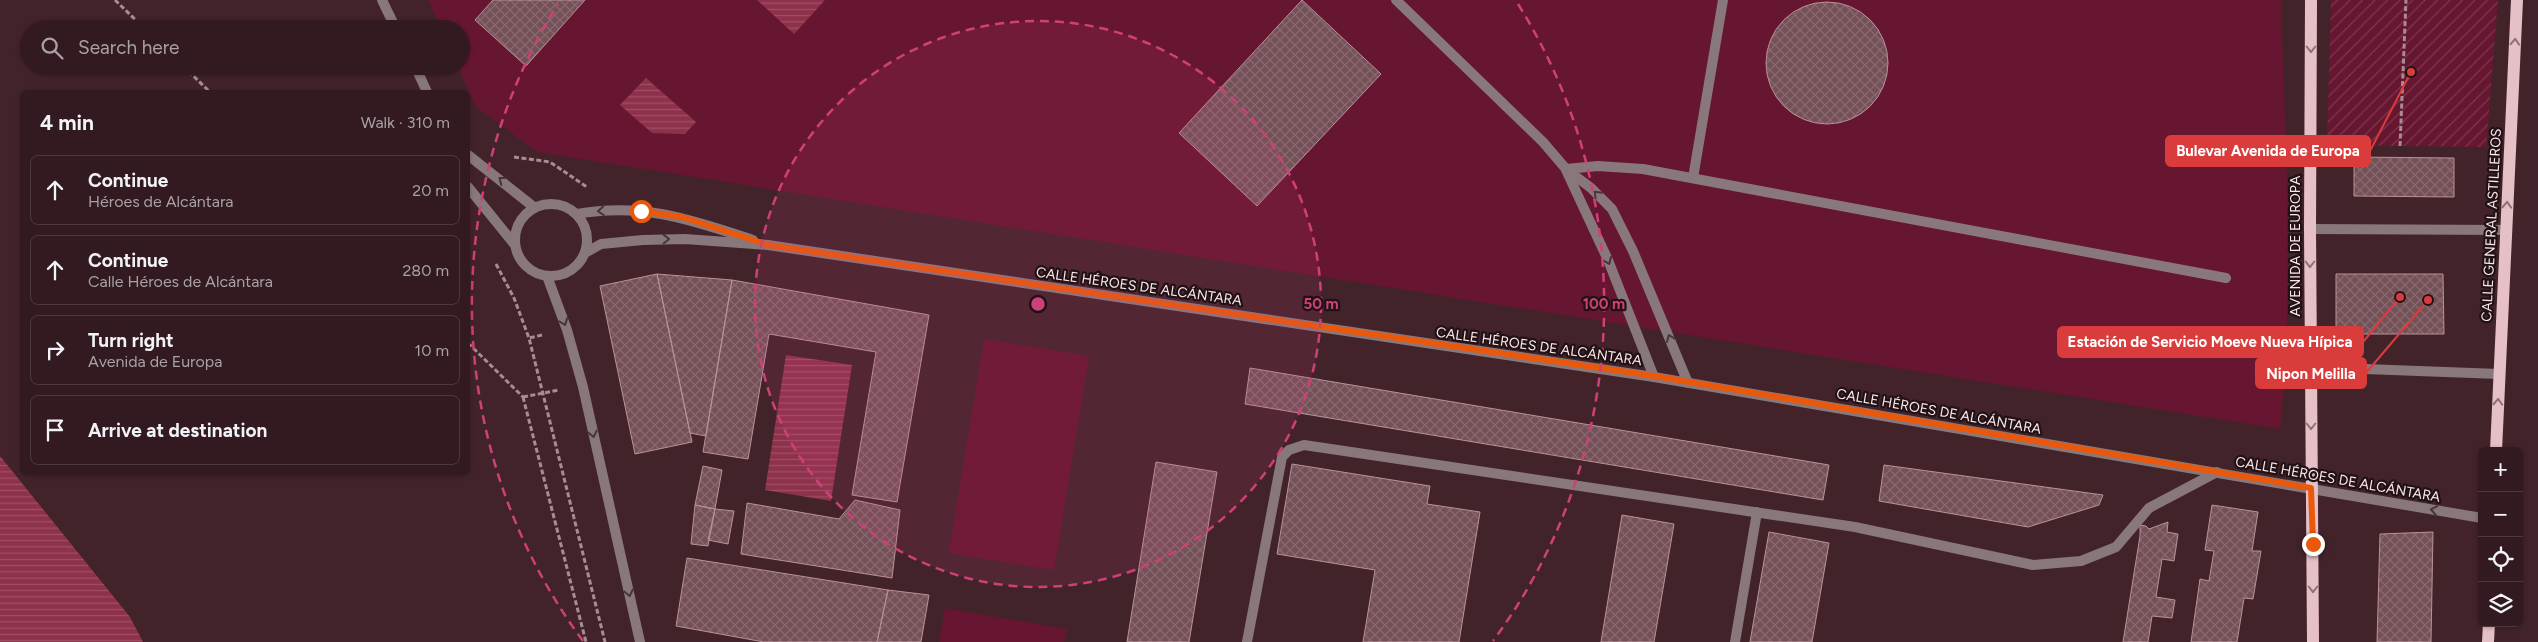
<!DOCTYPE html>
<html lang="en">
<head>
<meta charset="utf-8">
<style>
  :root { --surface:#321a20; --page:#3d272d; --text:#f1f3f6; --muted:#a8a1a5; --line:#4d383e }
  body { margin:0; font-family:Figtree,sans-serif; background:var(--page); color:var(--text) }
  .controls { position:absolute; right:15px; bottom:15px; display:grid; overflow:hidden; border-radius:8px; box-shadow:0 1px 4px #0004 }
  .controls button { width:45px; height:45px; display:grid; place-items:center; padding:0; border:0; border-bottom:1px solid var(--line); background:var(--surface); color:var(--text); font:25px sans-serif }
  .stop { position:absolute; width:15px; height:15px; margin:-11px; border:4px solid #ea580c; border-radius:50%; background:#fff }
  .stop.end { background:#ea580c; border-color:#fff; box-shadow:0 1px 5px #0008 }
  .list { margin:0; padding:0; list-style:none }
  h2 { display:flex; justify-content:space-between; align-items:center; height:65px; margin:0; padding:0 20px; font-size:21px }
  h2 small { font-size:16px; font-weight:400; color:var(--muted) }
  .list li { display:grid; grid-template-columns:32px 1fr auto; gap:15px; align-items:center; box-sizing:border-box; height:70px; margin:0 10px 10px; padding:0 10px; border:1px solid var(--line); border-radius:8px }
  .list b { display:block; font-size:19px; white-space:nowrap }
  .list p { margin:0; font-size:16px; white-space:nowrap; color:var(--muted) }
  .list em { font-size:16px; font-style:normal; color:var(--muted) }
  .icon { flex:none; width:28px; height:28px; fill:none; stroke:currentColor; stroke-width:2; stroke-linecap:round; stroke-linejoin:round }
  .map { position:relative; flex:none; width:2538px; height:642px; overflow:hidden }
  .search { position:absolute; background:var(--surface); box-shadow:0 1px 4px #0004; left:20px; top:20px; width:450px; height:55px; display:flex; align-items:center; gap:12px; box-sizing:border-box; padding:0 18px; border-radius:28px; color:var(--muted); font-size:19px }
  .panel { position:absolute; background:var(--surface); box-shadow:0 1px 4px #0004; left:20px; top:90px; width:450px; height:385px; border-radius:8px }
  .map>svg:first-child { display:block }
  .garden { fill:url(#garden-furrows) }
  .pitch { fill:#661630 }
  .water { fill:url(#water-rules) }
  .building { fill:url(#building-cross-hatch); stroke:#ba9199 }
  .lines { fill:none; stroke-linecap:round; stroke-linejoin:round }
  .path { stroke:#a78d92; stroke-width:3; stroke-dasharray:5 2.5; stroke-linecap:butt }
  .service { stroke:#89787b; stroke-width:10 }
  .minor { stroke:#89787b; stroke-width:10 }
  .primary { stroke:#e5c1c7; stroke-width:12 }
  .oneway { stroke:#8c7277 }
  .oneway2 { stroke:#453639 }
  .route { stroke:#ea580c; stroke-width:6 }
  .ring { fill:none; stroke:#ce4178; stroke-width:2.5; stroke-dasharray:9 6 }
  .labels { text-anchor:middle; stroke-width:4.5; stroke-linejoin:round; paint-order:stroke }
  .street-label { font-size:14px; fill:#fce6ea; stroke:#201215 }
  .centre { fill:#ce4178; stroke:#201215; stroke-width:2.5 }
  .ring-label { font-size:15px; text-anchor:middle; font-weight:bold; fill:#ce4178; stroke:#201215; stroke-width:4.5; stroke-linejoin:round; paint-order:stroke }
  .leader { fill:none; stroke:#da3b3b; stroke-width:2 }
  .callout-dot { fill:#da3b3b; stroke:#201215; stroke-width:2 }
  .callout { fill:#da3b3b; stroke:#da3b3b; stroke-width:2 }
  .callout-label { font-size:15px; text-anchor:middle; font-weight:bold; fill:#fff }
</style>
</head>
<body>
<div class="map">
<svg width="2538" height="642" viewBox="0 0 2538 642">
  <defs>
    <pattern id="garden-furrows" width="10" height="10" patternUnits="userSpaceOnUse" patternTransform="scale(1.25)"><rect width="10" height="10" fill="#661630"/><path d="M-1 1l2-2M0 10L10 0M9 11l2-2" fill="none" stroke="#7d384e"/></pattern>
    <pattern id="water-rules" width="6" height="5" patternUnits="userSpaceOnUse" patternTransform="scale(1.25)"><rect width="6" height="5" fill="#8e324c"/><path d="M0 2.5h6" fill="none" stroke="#9f5066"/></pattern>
    <pattern id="building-cross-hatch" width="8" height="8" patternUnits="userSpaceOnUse" patternTransform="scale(1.25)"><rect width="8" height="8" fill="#745057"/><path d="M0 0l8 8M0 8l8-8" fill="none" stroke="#89696f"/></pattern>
  </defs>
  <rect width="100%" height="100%" fill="#43232a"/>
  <path class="garden" d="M2331,0H2498L2486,147L2327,145Z"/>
  <path class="pitch" d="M428,0H2281C2285,143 2295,287 2280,429L537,152L476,107L458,66H461V29H441Z
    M984,339L1089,356L1054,570L949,553Z
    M945,608L1067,629L1064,642H939Z"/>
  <path class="water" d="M757,0H825L794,34Z
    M646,78L696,122L685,134L652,133L620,105Z
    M786,355L852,365L831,501L765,490Z
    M0,456L130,617L143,642H0Z"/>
  <path class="building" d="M493,0H585L526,66L475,20Z
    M1302,0L1381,74L1257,206L1179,133Z
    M1766 63a61 61 0 1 1 122 0a61 61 0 1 1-122 0Z
    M2354,157L2454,158V197L2354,196Z
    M657,274L692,442L635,454L600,286Z
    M657,274L732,280L706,436L690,433Z
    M2336,274H2443L2444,334H2336Z
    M732,280L929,315L897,502L852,495L876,352L769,334L748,459L703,452Z
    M1250,368L1829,465L1823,500L1245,404Z
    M1156,462L1217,472L1189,642H1127Z
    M1292,464L1430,486L1427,504L1480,512L1459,642H1363L1375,570L1277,554Z
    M1884,465L2103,495L2099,505L2028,527L1879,501Z
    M703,466L722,470L715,509L695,505Z
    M855,500L900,510L892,578L741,554L747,503L839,519Z
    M695,505L715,509L708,546L691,544Z
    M2212,505L2258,512L2252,551H2261L2253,599L2244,598L2237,642H2191L2200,579L2209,581L2214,551L2205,550Z
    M715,509L734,511L728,544L708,540Z
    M1622,515L1674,524L1654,642H1601Z
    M2168,522L2167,532L2178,534L2174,561L2162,559L2156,597L2175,600L2172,618L2152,616L2148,642H2123L2140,536V525L2146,526L2149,529Z
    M1769,532L1829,543L1812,642H1750Z
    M2433,532L2431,642H2377L2380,534Z
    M687,558L888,590L877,642H764L676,626Z
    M888,590L929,595L921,642H877Z"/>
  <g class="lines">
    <path class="path" d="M115,0L145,29
      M183,66L210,92
      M2400,146L2406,0
      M514,157L550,162L587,187
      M496,264L514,298L529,338
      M542,335L529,338L605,642
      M468,343L523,397
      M523,397L586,642
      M523,397L559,390"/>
    <path class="service" d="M1396,0L1543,142L1566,169L1591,188L1612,209L1633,251L1688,383
      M1566,169L1598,166L1643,169L2226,278
      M1566,170L1608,260L1654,377
      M1693,178L1723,0
      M2310,229L2506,230
      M2311,367L2499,374
      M1247,642L1282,457L1289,450L1304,445L1855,527L2033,565L2081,561L2116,547L2149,508L2217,472
      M1735,642L1757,512"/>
    <path class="minor" d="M382,0L396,29
      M415,66L427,92
      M468,155L535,208
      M468,187L515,245
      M515 240a36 36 0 1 1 72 0a36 36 0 1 1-72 0Z
      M577,214C642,202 692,220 753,240
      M585,253L601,244L643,240L685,239L768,245L1654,377L2482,518
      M547,276L567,330L583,387L640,642"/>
    <path class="primary" d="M2311,0L2310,229L2313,642
      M2496,451L2517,0
      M2488,642L2489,623"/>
  </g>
  <defs><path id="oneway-chevron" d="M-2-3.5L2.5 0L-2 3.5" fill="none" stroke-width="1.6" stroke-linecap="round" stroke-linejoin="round" transform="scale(1.25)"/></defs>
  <g class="oneway">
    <use href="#oneway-chevron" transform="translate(2515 42) rotate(-87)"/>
    <use href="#oneway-chevron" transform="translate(2311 49) rotate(90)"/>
    <use href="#oneway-chevron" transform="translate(2507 205) rotate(-87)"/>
    <use href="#oneway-chevron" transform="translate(2310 264) rotate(90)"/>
    <use href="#oneway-chevron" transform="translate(2498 402) rotate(-87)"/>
    <use href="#oneway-chevron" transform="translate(2311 426) rotate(90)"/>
    <use href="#oneway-chevron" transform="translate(2313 589) rotate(90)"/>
  </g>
  <g class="oneway2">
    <use href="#oneway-chevron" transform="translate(502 180) rotate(-142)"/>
    <use href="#oneway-chevron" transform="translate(1597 194) rotate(-134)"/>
    <use href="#oneway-chevron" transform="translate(601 211) rotate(176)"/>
    <use href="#oneway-chevron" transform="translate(666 239) rotate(-1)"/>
    <use href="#oneway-chevron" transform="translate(1608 261) rotate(67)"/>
    <use href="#oneway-chevron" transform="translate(564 322) rotate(69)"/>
    <use href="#oneway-chevron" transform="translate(1670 338) rotate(-113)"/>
    <use href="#oneway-chevron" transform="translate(593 434) rotate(77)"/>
    <use href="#oneway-chevron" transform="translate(2434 510) rotate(-170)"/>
    <use href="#oneway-chevron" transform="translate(629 593) rotate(77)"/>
  </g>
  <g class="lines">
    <path class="route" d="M641,211L682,217L768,245L1654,376L2311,488L2313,544"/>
  </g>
  <circle cx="1038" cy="304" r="283" fill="#ce4178" fill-opacity=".12"/>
  <g class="ring">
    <circle cx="1038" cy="304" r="283"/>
    <path d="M583 641A566 566 0 0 1 558 4M1518 4A566 566 0 0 1 1493 641"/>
  </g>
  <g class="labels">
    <g class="street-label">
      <text transform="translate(2491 225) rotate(-87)" y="5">CALLE GENERAL ASTILLEROS</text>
      <text transform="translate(2295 246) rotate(-90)" y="5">AVENIDA DE EUROPA</text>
      <text transform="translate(1139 286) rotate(8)" y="5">CALLE HÉROES DE ALCÁNTARA</text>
      <text transform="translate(1539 346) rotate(8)" y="5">CALLE HÉROES DE ALCÁNTARA</text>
      <text transform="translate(1939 411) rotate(10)" y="5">CALLE HÉROES DE ALCÁNTARA</text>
      <text transform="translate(2338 479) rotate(10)" y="5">CALLE HÉROES DE ALCÁNTARA</text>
    </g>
  </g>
  <circle cx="1038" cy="304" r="8" class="centre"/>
  <g class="ring-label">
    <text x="1321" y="309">50 m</text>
    <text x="1604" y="309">100 m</text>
  </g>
  <path class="leader" d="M2411 72L2370 151M2400 297L2363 342M2428 300L2366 373"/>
  <g class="callout-dot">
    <circle cx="2411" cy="72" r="5"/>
    <circle cx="2400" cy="297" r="5"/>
    <circle cx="2428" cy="300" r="5"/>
  </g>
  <g class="callout">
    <rect x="2166" y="136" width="204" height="30" rx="5"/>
    <rect x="2058" y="327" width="305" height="30" rx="5"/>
    <rect x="2256" y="358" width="110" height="30" rx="5"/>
  </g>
  <g class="callout-label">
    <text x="2268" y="156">Bulevar Avenida de Europa</text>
    <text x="2210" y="347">Estación de Servicio Moeve Nueva Hípica</text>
    <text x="2311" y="379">Nipon Melilla</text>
  </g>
</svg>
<div class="controls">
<button>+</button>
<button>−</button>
<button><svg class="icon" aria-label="locate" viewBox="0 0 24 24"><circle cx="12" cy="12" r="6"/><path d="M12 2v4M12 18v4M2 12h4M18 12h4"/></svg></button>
<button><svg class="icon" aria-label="layers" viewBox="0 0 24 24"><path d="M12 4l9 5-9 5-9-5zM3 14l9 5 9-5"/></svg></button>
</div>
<div class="stop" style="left:641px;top:211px"></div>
<div class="stop end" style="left:2313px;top:544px"></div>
<div class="search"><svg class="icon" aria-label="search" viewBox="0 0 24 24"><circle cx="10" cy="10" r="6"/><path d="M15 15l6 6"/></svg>Search here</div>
<section class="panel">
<h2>4 min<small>Walk · 310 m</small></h2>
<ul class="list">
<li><svg class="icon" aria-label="ahead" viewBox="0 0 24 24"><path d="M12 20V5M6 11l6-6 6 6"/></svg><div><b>Continue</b><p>Héroes de Alcántara</p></div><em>20 m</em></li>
<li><svg class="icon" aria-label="ahead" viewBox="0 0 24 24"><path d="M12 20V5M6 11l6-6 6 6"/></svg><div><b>Continue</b><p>Calle Héroes de Alcántara</p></div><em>280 m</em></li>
<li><svg class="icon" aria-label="right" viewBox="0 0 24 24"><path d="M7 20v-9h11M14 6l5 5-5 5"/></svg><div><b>Turn right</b><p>Avenida de Europa</p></div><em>10 m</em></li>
<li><svg class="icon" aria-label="arrive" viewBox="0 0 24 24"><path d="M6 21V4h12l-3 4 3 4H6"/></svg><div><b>Arrive at destination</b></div></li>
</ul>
</section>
</div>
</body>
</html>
